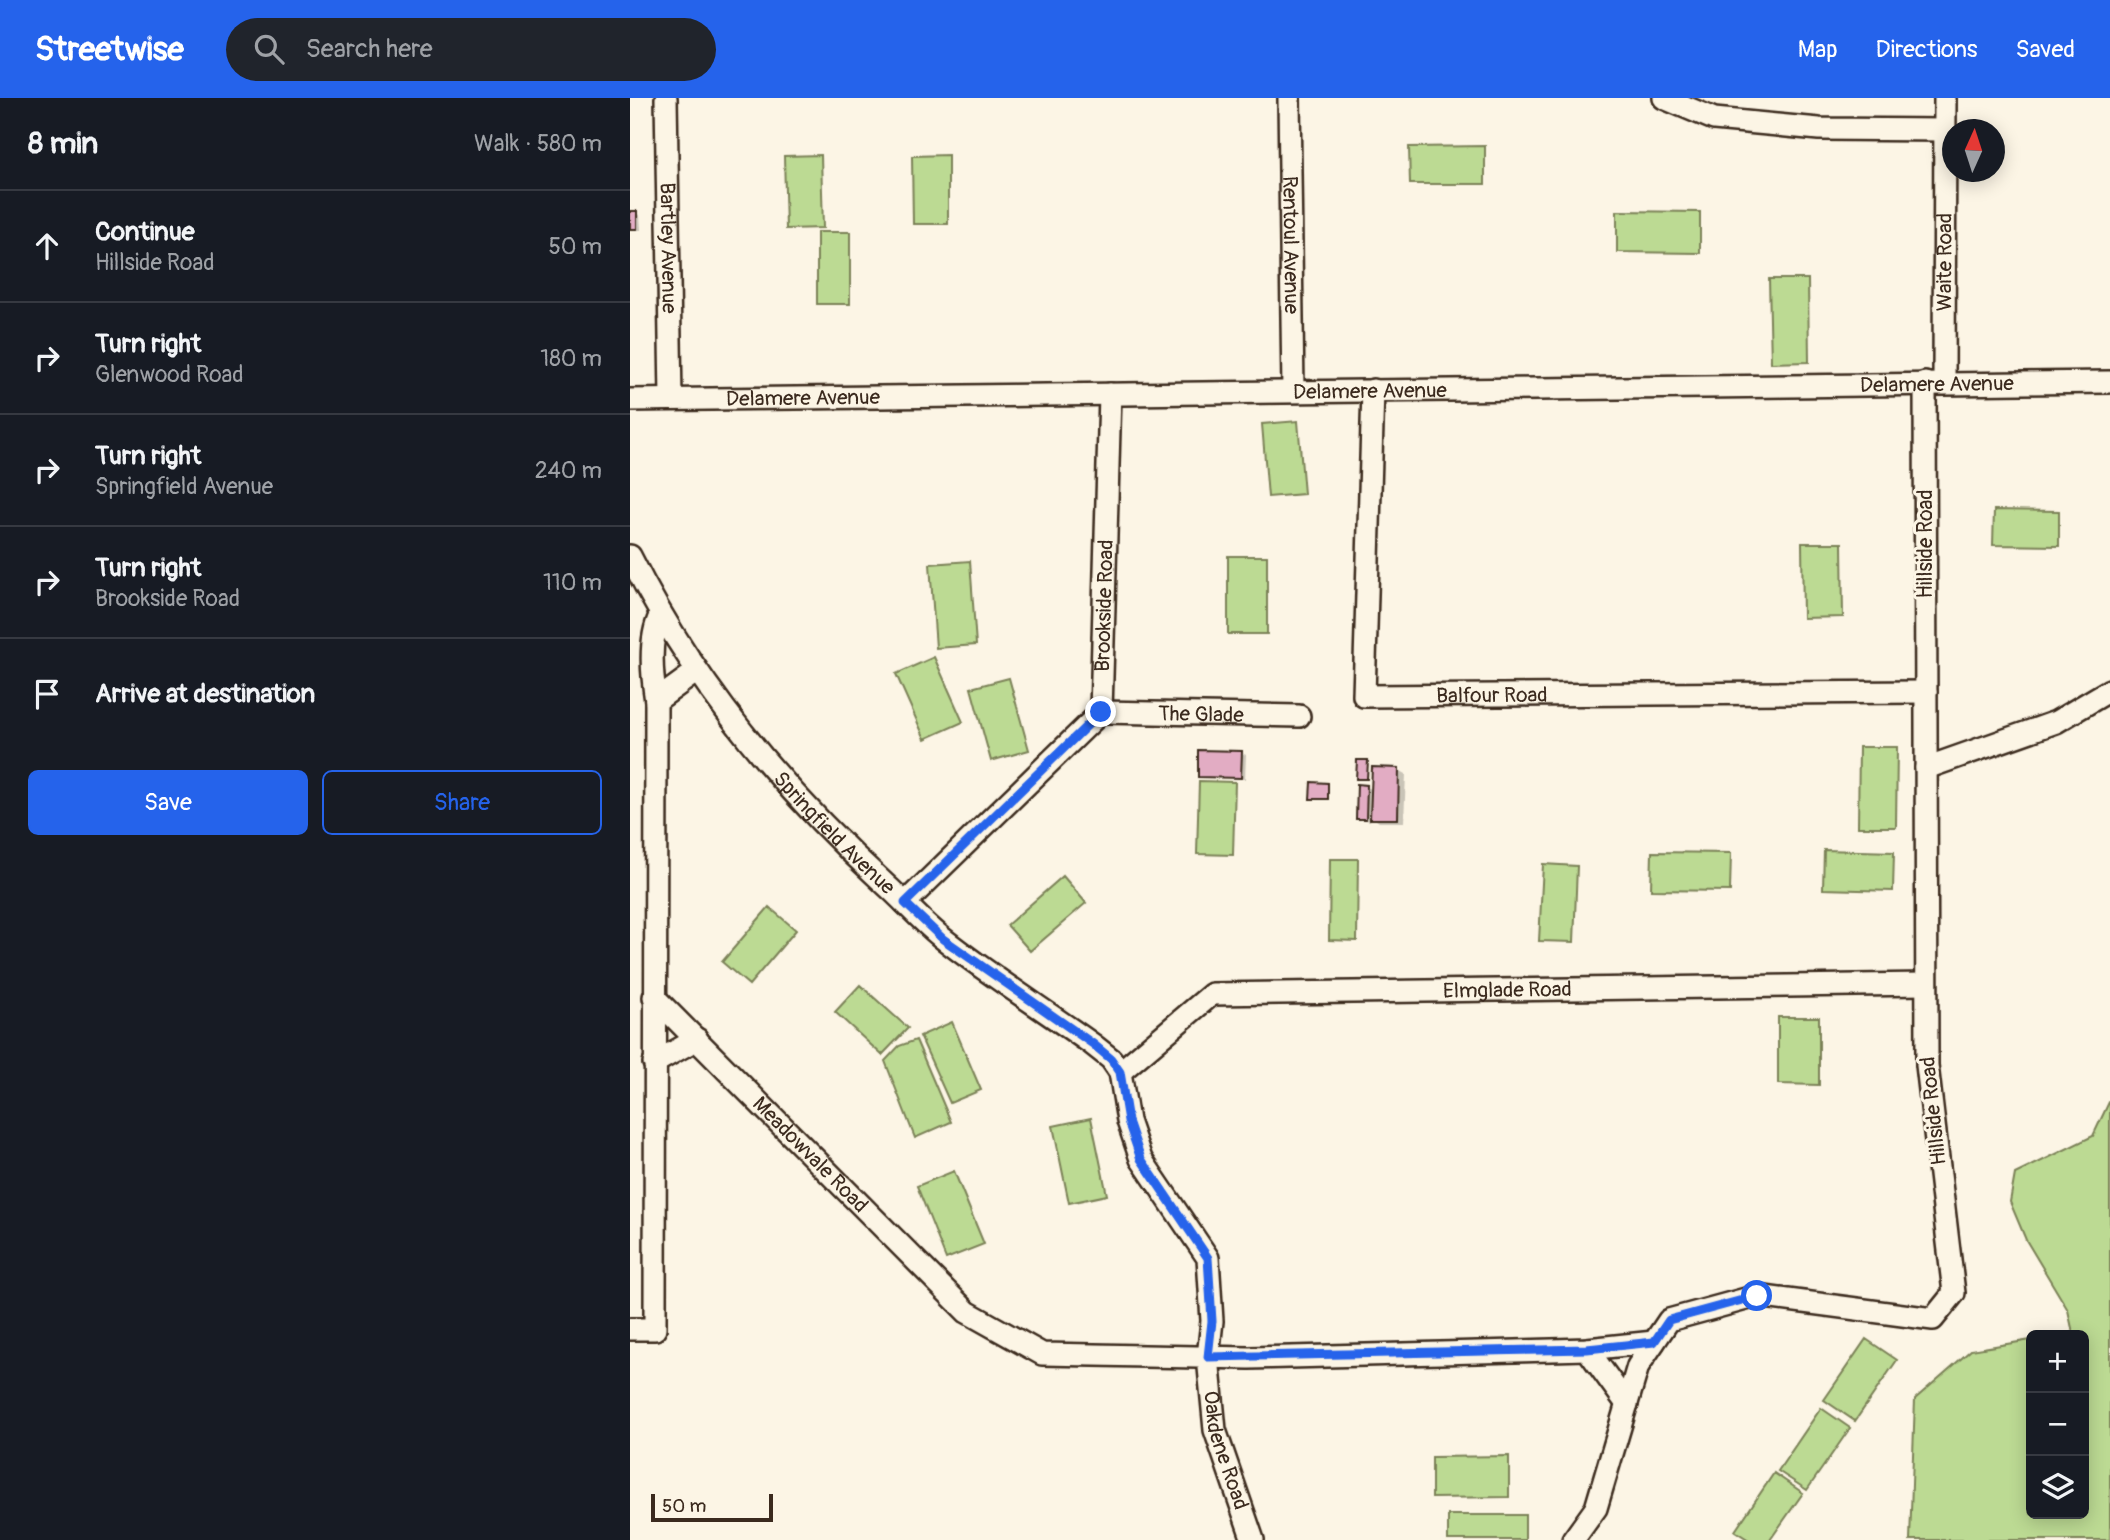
<!DOCTYPE html>
<html lang="en">
<head>
<meta charset="utf-8">
<style>
  :root { --surface:#171b24; --page:#20242c; --text:#f1f3f6; --muted:#9ea1a6; --line:#363941; --accent:#2563eb }
  body { margin:0; font-family:Pangolin,sans-serif; background:var(--page); color:var(--text) }
  .controls { position:absolute; right:21px; bottom:21px; display:grid; overflow:hidden; border-radius:10px; box-shadow:0 4px 18px #0003 }
  .controls button { width:63px; height:63px; display:grid; place-items:center; padding:0; border:0; border-bottom:2px solid var(--line); background:var(--surface); color:var(--text); font:35px sans-serif }
  .compass { position:absolute; left:1312px; top:21px; width:63px; height:63px; border-radius:50%; background:var(--surface); box-shadow:0 4px 18px #0003; rotate:3deg }
  .scale { position:absolute; left:21px; bottom:18px; width:122px; box-sizing:border-box; padding-left:7px; border:4px solid #3b2a1e; border-top:0; font-size:19px; line-height:24px; white-space:nowrap; color:#3b2a1e; -webkit-text-stroke:5px #fcf5e5; paint-order:stroke }
  .stop { position:absolute; width:21px; height:21px; margin:-16px; border:5px solid #2563eb; border-radius:50%; background:#fff }
  .stop.end { background:#2563eb; border-color:#fff; box-shadow:0 2px 7px #0008 }
  .list { margin:0; padding:0; list-style:none }
  h2 { display:flex; justify-content:space-between; align-items:center; height:91px; margin:0; padding:0 28px; font-size:30px }
  h2 small { font-size:23px; font-weight:400; color:var(--muted) }
  .list li { display:grid; grid-template-columns:46px 1fr auto; gap:21px; align-items:center; box-sizing:border-box; height:112px; padding:0 28px; border-top:2px solid var(--line) }
  .list b { display:block; font-size:26px; white-space:nowrap }
  .list p { margin:0; font-size:23px; white-space:nowrap; color:var(--muted) }
  .list em { font-size:23px; font-style:normal; color:var(--muted) }
  .actions { display:flex; gap:14px; padding:21px 28px }
  .actions a { flex:1; padding:16px 0; border:2px solid var(--accent); border-radius:10px; text-align:center; font-size:24px; color:var(--accent) }
  .actions .main { background:var(--accent); color:#fff }
  .icon { flex:none; width:38px; height:38px; fill:none; stroke:currentColor; stroke-width:2; stroke-linecap:round; stroke-linejoin:round }
  .map { position:relative; flex:none; width:1480px; height:1442px; overflow:hidden }
  header { display:flex; align-items:center; gap:42px; box-sizing:border-box; height:98px; padding:0 35px; background:var(--accent); color:#fff }
  header strong { font-size:33px }
  nav { display:flex; gap:38px; margin-inline-start:auto; font-size:24px }
  .search { width:490px; height:63px; background:var(--page); display:flex; align-items:center; gap:18px; box-sizing:border-box; padding:0 24px; border-radius:38px; color:var(--muted); font-size:26px }
  main { display:flex }
  aside { flex:1; background:var(--surface) }
  .map>svg:first-child { display:block }
  .green { fill:#bcda93; stroke:#7c8258; stroke-width:2 }
  .shadow { fill:#0003 }
  .building { fill:#e2acc3; stroke:#3b2a1e; stroke-width:2 }
  .lines { fill:none; stroke-linecap:round; stroke-linejoin:round }
  .minor-casing { stroke:#3b2a1e; stroke-width:26 }
  .minor { stroke:#fcf5e5; stroke-width:21 }
  .route { stroke:#2563eb; stroke-width:9 }
  .labels { text-anchor:middle; stroke-width:6; stroke-linejoin:round; paint-order:stroke }
  .street-label { font-size:21px; fill:#3b2a1e; stroke:#fcf5e5 }
</style>
</head>
<body>
<header>
<strong>Streetwise</strong>
<div class="search"><svg class="icon" aria-label="search" viewBox="0 0 24 24"><circle cx="10" cy="10" r="6"/><path d="M15 15l6 6"/></svg>Search here</div>
<nav><a>Map</a><a>Directions</a><a>Saved</a></nav>
</header>
<main>
<aside>
<h2>8 min<small>Walk · 580 m</small></h2>
<ul class="list">
<li><svg class="icon" aria-label="ahead" viewBox="0 0 24 24"><path d="M12 20V5M6 11l6-6 6 6"/></svg><div><b>Continue</b><p>Hillside Road</p></div><em>50 m</em></li>
<li><svg class="icon" aria-label="right" viewBox="0 0 24 24"><path d="M7 20v-9h11M14 6l5 5-5 5"/></svg><div><b>Turn right</b><p>Glenwood Road</p></div><em>180 m</em></li>
<li><svg class="icon" aria-label="right" viewBox="0 0 24 24"><path d="M7 20v-9h11M14 6l5 5-5 5"/></svg><div><b>Turn right</b><p>Springfield Avenue</p></div><em>240 m</em></li>
<li><svg class="icon" aria-label="right" viewBox="0 0 24 24"><path d="M7 20v-9h11M14 6l5 5-5 5"/></svg><div><b>Turn right</b><p>Brookside Road</p></div><em>110 m</em></li>
<li><svg class="icon" aria-label="arrive" viewBox="0 0 24 24"><path d="M6 21V4h12l-3 4 3 4H6"/></svg><div><b>Arrive at destination</b></div></li>
</ul>
<div class="actions"><a class="main">Save</a><a>Share</a></div>
</aside>
<div class="map">
<svg width="1480" height="1442" viewBox="0 0 1480 1442">
  <rect width="100%" height="100%" fill="#fcf5e5"/>
  <filter id="ink" filterUnits="userSpaceOnUse"><feTurbulence type="fractalNoise" baseFrequency=".0143" numOctaves="2"/><feDisplacementMap in="SourceGraphic" scale="14" xChannelSelector="R" yChannelSelector="G"/><feConvolveMatrix kernelMatrix="1 2 1 2 8 2 1 2 1" color-interpolation-filters="sRGB"/></filter>
  <g filter="url(#ink)">
    <path class="green" d="M855,48V86H780L779,49Z
      M191,57L193,130L156,131L154,58Z
      M318,57V126H283L282,58Z
      M987,113L1070,114V155L987,154Z
      M187,134H220V206H187Z
      M1139,181H1178L1179,264L1141,265Z
      M668,323L674,396L638,399L632,326Z
      M1364,412L1429,413V448L1363,447Z
      M1172,445H1212L1213,519L1173,520Z
      M598,458H637V536H598Z
      M340,463L346,547L306,550L300,466Z
      M304,559L333,624L295,641L266,576Z
      M379,580L399,652L361,663L341,590Z
      M1229,649H1267L1266,729H1228Z
      M569,683L605,684L603,757L567,756Z
      M1194,752L1264,754L1263,793L1193,791Z
      M1022,754L1101,755L1100,793L1021,792Z
      M700,761H728L727,843L699,842Z
      M913,766L947,768L944,844L909,843Z
      M433,778L456,805L400,853L377,827Z
      M139,809L166,832L119,887L92,864Z
      M230,887L278,930L252,957L205,914Z
      M1148,919H1189V987L1148,986Z
      M322,924L351,992L320,1005L290,938Z
      M286,942L321,1024L285,1040L255,963L269,948Z
      M1480,1002V1442H1280L1285,1301L1341,1252L1401,1242V1416H1454V1237H1431L1443,1235L1438,1212L1396,1142L1380,1104L1385,1076L1463,1038Z
      M461,1020L477,1097L439,1105L423,1028Z
      M324,1073L354,1146L316,1161L287,1088Z
      M1236,1241L1267,1262L1225,1323L1194,1302Z
      M1191,1310L1220,1330L1177,1392L1148,1373Z
      M879,1358V1399L802,1400V1359Z
      M1144,1375L1173,1395L1140,1442H1119L1105,1433Z
      M818,1417H895V1442H818Z"/>
    <path class="shadow" d="M0,115L10,117L11,132H0Z
      M612,655L616,657L615,681L570,678Z
      M769,672L776,676L774,724H749L740,718V723L727,720L737,689L743,692Z"/>
    <path class="building" d="M0,113H7V131H0Z
      M568,652L612,653L611,680L568,679Z
      M727,662H738L737,681H726Z
      M742,669L769,670L768,721H740Z
      M681,684L698,685V701H680Z
      M727,686L737,687L736,721H726Z"/>
    <g class="lines">
      <defs>
        <g id="minor">
          <path id="s1" d="M36,0L41,301"/>
          <path id="s2" d="M659,0L663,293"/>
          <path d="M1034,0L1084,21L1189,31L1315,32"/>
          <path id="s3" d="M1314,285L1315,0"/>
          <path id="s4" d="M743,292L734,598L1296,594"/>
          <path id="s5" d="M0,302L1480,284"/>
          <path id="s6" d="M0,458C63,585 152,692 256,787C276,805 294,826 315,842C362,879 413,911 462,946L481,961L490,974L498,1023L511,1061L578,1160L582,1223L578,1259L585,1332L623,1442"/>
          <path d="M26,603L67,573"/>
          <path id="s7" d="M471,614L669,618"/>
          <path d="M1296,670L1426,624L1480,592"/>
          <path id="s8" d="M275,805L471,614L480,296"/>
          <path id="s9" d="M24,899L337,1214L412,1256L619,1260L957,1251L1024,1244"/>
          <path d="M24,965L67,941"/>
          <path id="s10" d="M490,974L582,896L1295,886"/>
          <path d="M0,1231H25L26,603C22,578 18,542 30,518"/>
          <path d="M957,1251L997,1306"/>
          <path d="M943,1442L966,1410L1008,1268L1039,1222L1127,1198L1303,1221L1324,1195L1297,967L1295,285"/>
        </g>
      </defs>
      <use href="#minor" class="minor-casing"/>
      <use href="#minor" class="minor"/>
    </g>
  </g>
  <g class="lines" filter="url(#ink)">
    <path class="route" d="M471,614L275,805L313,841L463,946L481,961L490,974L498,1023L511,1061L578,1160L582,1223L578,1259L957,1251L1024,1244L1039,1222L1127,1198"/>
  </g>
  <g class="labels">
    <g class="street-label">
      <text dy="7" stroke="none"><textPath href="#s2" startOffset="147">Rentoul Avenue</textPath></text>
      <text dy="7" stroke="none"><textPath href="#s1" startOffset="150">Bartley Avenue</textPath></text>
      <text dy="7" stroke="none"><textPath href="#s3" startOffset="121">Waite Road</textPath></text>
      <text dy="7" stroke="none"><textPath href="#s5" startOffset="1307">Delamere Avenue</textPath></text>
      <text dy="7" stroke="none"><textPath href="#s5" startOffset="740">Delamere Avenue</textPath></text>
      <text dy="7" stroke="none"><textPath href="#s5" startOffset="173">Delamere Avenue</textPath></text>
      <text transform="translate(1295 446) rotate(-90)" y="7">Hillside Road</text>
      <text dy="7" stroke="none"><textPath href="#s8" startOffset="380">Brookside Road</textPath></text>
      <text dy="7" stroke="none"><textPath href="#s4" startOffset="434">Balfour Road</textPath></text>
      <text dy="7" stroke="none"><textPath href="#s7" startOffset="100">The Glade</textPath></text>
      <text dy="7" stroke="none"><textPath href="#s6" startOffset="346">Springfield Avenue</textPath></text>
      <text dy="7" stroke="none"><textPath href="#s10" startOffset="416">Elmglade Road</textPath></text>
      <text transform="translate(1303 1013) rotate(-96)" y="7">Hillside Road</text>
      <text dy="7" stroke="none"><textPath href="#s9" startOffset="222">Meadowvale Road</textPath></text>
      <text dy="7" stroke="none"><textPath href="#s6" startOffset="1124">Oakdene Road</textPath></text>
    </g>
  </g>
</svg>
<div class="controls">
<button>+</button>
<button>−</button>
<button><svg class="icon" aria-label="layers" viewBox="0 0 24 24"><path d="M12 4l9 5-9 5-9-5zM3 14l9 5 9-5"/></svg></button>
</div>
<svg class="compass" viewBox="-18 -18 36 36"><path d="M0-13l5 13h-10z" fill="#e53935"/><path d="M0 13l5-13h-10z" fill="#9ea1a6"/></svg>
<div class="scale">50 m</div>
<div class="stop" style="left:1127px;top:1198px"></div>
<div class="stop end" style="left:471px;top:614px"></div>
</div>
</main>
</body>
</html>
